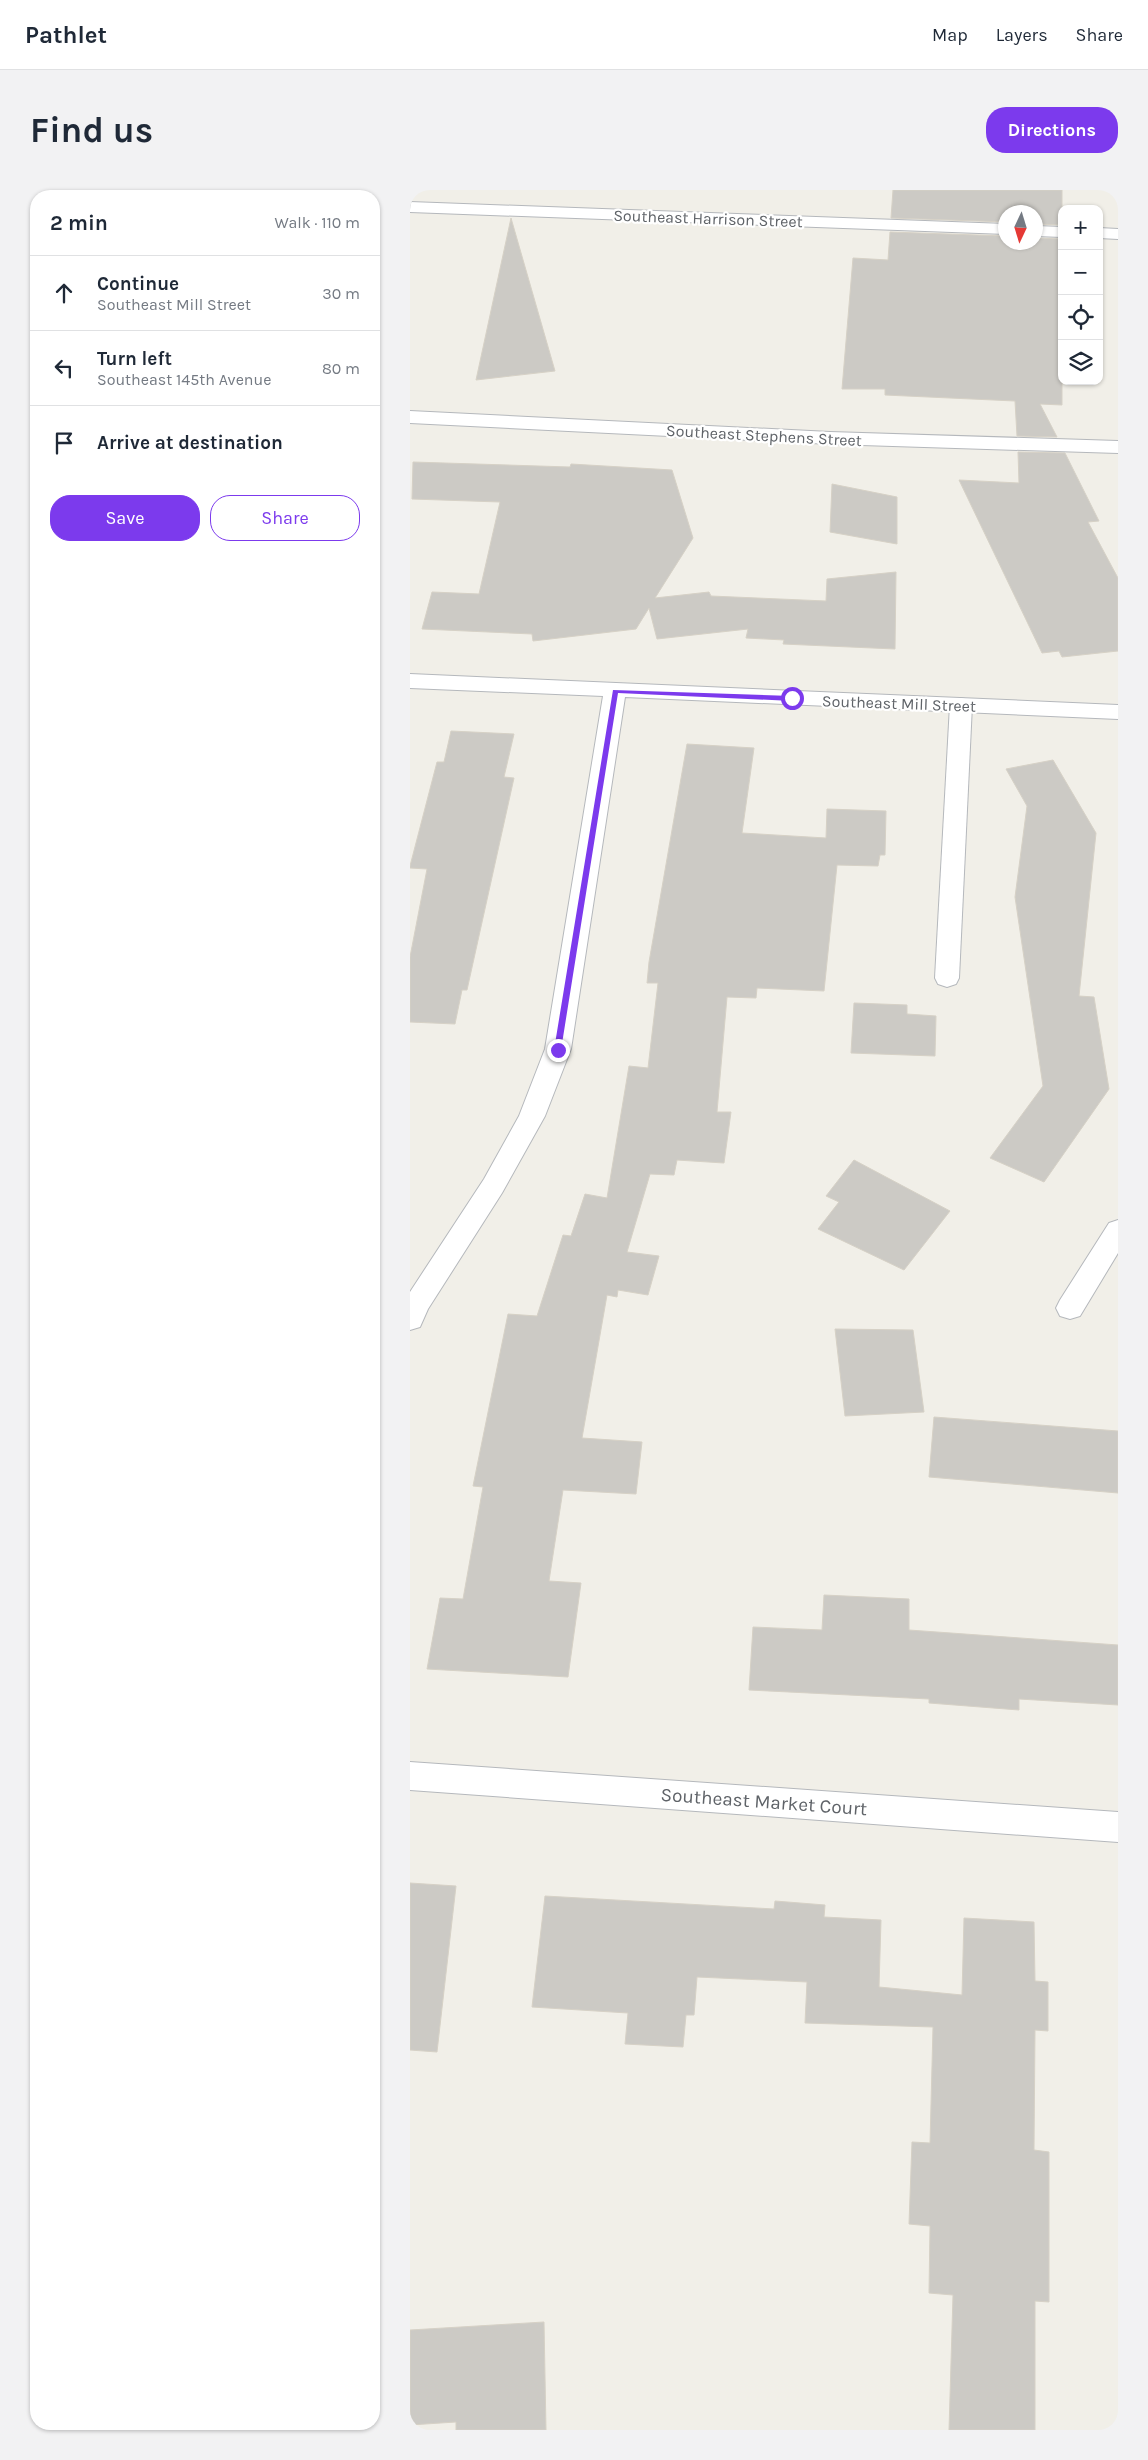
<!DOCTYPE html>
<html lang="en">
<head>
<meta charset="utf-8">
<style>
  :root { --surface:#fff; --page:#f2f2f3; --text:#1f2937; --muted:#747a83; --line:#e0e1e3; --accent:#7c3aed }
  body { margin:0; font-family:Karla,sans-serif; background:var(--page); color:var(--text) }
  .controls { position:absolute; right:15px; top:15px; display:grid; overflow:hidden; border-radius:10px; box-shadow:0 1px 4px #0004 }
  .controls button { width:45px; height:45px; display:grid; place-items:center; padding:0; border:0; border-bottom:1px solid var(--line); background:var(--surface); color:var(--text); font:25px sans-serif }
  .compass { position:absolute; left:588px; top:15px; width:45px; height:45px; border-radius:50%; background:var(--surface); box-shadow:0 1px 4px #0004; rotate:184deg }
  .stop { position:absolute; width:15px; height:15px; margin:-11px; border:4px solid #7c3aed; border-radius:50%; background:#fff }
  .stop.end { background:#7c3aed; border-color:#fff; box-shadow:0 1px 5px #0008 }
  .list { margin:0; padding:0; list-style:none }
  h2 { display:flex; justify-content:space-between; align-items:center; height:65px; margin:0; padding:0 20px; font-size:21px }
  h2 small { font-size:16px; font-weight:400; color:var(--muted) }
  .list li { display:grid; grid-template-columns:32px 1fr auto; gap:15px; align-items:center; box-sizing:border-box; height:75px; padding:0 20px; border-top:1px solid var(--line) }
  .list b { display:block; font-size:19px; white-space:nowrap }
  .list p { margin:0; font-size:16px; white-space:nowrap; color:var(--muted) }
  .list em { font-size:16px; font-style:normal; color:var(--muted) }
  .actions { display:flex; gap:10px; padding:15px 20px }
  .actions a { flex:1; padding:11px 0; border:1px solid var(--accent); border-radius:20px; text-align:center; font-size:18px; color:var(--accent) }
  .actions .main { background:var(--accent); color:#fff }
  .icon { flex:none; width:28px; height:28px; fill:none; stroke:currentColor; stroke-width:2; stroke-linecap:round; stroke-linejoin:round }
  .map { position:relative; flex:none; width:708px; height:2240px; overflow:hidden; border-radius:20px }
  header { display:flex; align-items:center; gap:30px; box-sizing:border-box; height:70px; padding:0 25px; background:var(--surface); border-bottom:1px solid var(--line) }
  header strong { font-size:24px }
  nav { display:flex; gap:28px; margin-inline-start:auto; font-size:18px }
  .intro { display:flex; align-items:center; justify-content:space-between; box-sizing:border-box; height:120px; padding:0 30px }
  h1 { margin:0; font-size:35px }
  .button { padding:12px 22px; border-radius:20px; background:var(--accent); color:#fff; font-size:18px; font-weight:700 }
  main { display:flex; gap:30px; padding:0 30px }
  aside { flex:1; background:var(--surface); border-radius:20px; box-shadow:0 1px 4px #0004 }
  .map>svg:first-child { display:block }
  .building { fill:#cccac5; stroke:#d6d1c6 }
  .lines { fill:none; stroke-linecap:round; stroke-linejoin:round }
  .lane-casing { stroke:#b5b8bc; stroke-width:2 }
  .street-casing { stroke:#b5b8bc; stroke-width:2 }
  .lane { fill:#fff; fill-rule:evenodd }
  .street { fill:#fff; fill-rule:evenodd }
  .route { fill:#7c3aed }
  .labels { text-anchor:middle; stroke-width:4.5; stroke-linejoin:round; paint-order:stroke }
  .far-street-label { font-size:16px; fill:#5f6368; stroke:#fff }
  .street-label { font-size:19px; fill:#5f6368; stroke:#fff }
</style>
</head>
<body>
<header>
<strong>Pathlet</strong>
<nav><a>Map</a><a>Layers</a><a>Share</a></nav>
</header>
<div class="intro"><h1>Find us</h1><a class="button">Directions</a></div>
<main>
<aside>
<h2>2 min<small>Walk · 110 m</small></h2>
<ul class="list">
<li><svg class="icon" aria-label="ahead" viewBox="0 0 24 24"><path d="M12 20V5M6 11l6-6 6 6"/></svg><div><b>Continue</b><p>Southeast Mill Street</p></div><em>30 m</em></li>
<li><svg class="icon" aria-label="left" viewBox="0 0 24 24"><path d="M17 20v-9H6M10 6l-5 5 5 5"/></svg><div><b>Turn left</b><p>Southeast 145th Avenue</p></div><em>80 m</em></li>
<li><svg class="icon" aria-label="arrive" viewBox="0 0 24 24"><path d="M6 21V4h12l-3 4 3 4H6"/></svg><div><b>Arrive at destination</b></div></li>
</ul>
<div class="actions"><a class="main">Save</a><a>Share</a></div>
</aside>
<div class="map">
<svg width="708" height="2240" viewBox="0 0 708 2240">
  <rect width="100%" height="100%" fill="#f1efe8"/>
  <path class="building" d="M483,0H652V35L626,34V22H596V32L481,28Z
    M101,28L145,181L66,190Z
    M480,42L596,46V52H626V48L652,49V215L630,214L647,247L607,246L605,211L475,205V199H432L443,68L478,70Z
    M608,262L655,263L689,331L678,332L708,388V461L652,467L649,461L632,463L549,290L609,293Z
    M3,272L160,277L161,274L262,280L283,348L245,408L299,402L301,406L416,411L417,389L486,382L485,459L373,454L374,450L336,448L338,439L247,449L239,418L226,439L123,451L122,444L12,439L22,402L69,404L90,312L2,309Z
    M422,294L487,307V354L420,342Z
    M41,541L104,544L94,587L104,588L57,800H52L45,834L0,832V767L17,679L0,678V676L27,572H34Z
    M277,554L344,558L332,643L416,648L417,619L476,621L475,665H470L468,676L427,675L414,801L347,798L346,808L317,807L307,922H321L314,973L267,970L264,985L240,984L217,1062L249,1066L238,1105L208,1100L207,1107L197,1105L172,1248L232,1252L226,1304L153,1300L139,1391L171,1393L158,1487L17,1479L30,1408L53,1409L73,1297L63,1296L98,1124L127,1126L153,1045L161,1046L175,1004L197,1008L219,876L238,878L248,793H237L239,772Z
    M643,570L686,643L669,806L684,807L699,899L634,992L580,968L633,896L605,707L617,616L596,579Z
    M444,813L497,815V824L526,826L525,866L441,863Z
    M444,970L540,1021L494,1080L408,1039L429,1012L416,1006Z
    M425,1139L503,1140L514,1222L435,1226Z
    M524,1227L708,1241V1303L519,1287Z
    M414,1405L499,1409V1440L708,1455V1515L609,1509V1520L519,1513V1509L339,1500L343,1437L412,1440Z
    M0,1693L46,1696L27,1862L0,1860Z
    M135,1706L364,1719L365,1711L415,1715L414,1727L471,1730L469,1797L552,1805L554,1728L624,1732L625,1791L638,1792V1841L625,1840L624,1960L639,1962V2112L625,2111V2240H539L543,2105L519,2103L520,2036L499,2034L502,1952L520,1953L523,1837L395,1833L397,1792L287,1787L284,1825H276L273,1857L215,1854L218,1823L122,1817Z
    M134,2132L136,2240H46V2232L0,2235V2140Z"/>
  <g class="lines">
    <defs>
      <path id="lane" d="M551,508L559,510L562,515L549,788L546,794L537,797L528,794L525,788L540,515L543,510Z"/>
      <path id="street" d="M0,12L596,34V44L0,22Z
        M626,36L652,37V47L626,46Z
        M689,38L708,39V49L689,48Z
        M0,221L420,242L708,251V263L420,254L0,233Z
        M0,484L708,515V529L215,507L161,859L135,926L92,1003L18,1119L10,1137L0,1140V1102L74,989L109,926L135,859L193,506L0,498Z
        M708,1030V1063L670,1126L660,1129L650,1126L646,1118L650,1110L699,1033Z
        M0,1572L708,1622V1652L0,1600Z"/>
    </defs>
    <use href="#lane" class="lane-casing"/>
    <use href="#street" class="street-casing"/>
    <use href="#lane" class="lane"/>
    <use href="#street" class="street"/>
  </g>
  <path class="route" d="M203,500L382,506L386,508L382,511L208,503L151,860L148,862L144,860Z"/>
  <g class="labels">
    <g class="far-street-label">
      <text transform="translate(298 28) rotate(2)" y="6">Southeast Harrison Street</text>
      <text transform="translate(354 245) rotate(3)" y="6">Southeast Stephens Street</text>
      <text transform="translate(489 513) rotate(2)" y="6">Southeast Mill Street</text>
    </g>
    <g class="street-label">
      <text transform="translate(354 1611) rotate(4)" y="7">Southeast Market Court</text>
    </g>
  </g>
</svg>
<div class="controls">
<button>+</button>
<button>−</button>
<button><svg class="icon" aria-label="locate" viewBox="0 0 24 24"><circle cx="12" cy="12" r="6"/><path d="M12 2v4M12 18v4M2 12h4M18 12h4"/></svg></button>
<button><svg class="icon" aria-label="layers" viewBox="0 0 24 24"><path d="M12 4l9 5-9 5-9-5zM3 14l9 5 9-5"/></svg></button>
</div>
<svg class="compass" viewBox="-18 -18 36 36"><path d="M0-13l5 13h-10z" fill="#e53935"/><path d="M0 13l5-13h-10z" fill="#747a83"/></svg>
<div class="stop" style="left:382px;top:508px"></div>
<div class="stop end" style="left:148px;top:860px"></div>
</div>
</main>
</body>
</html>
